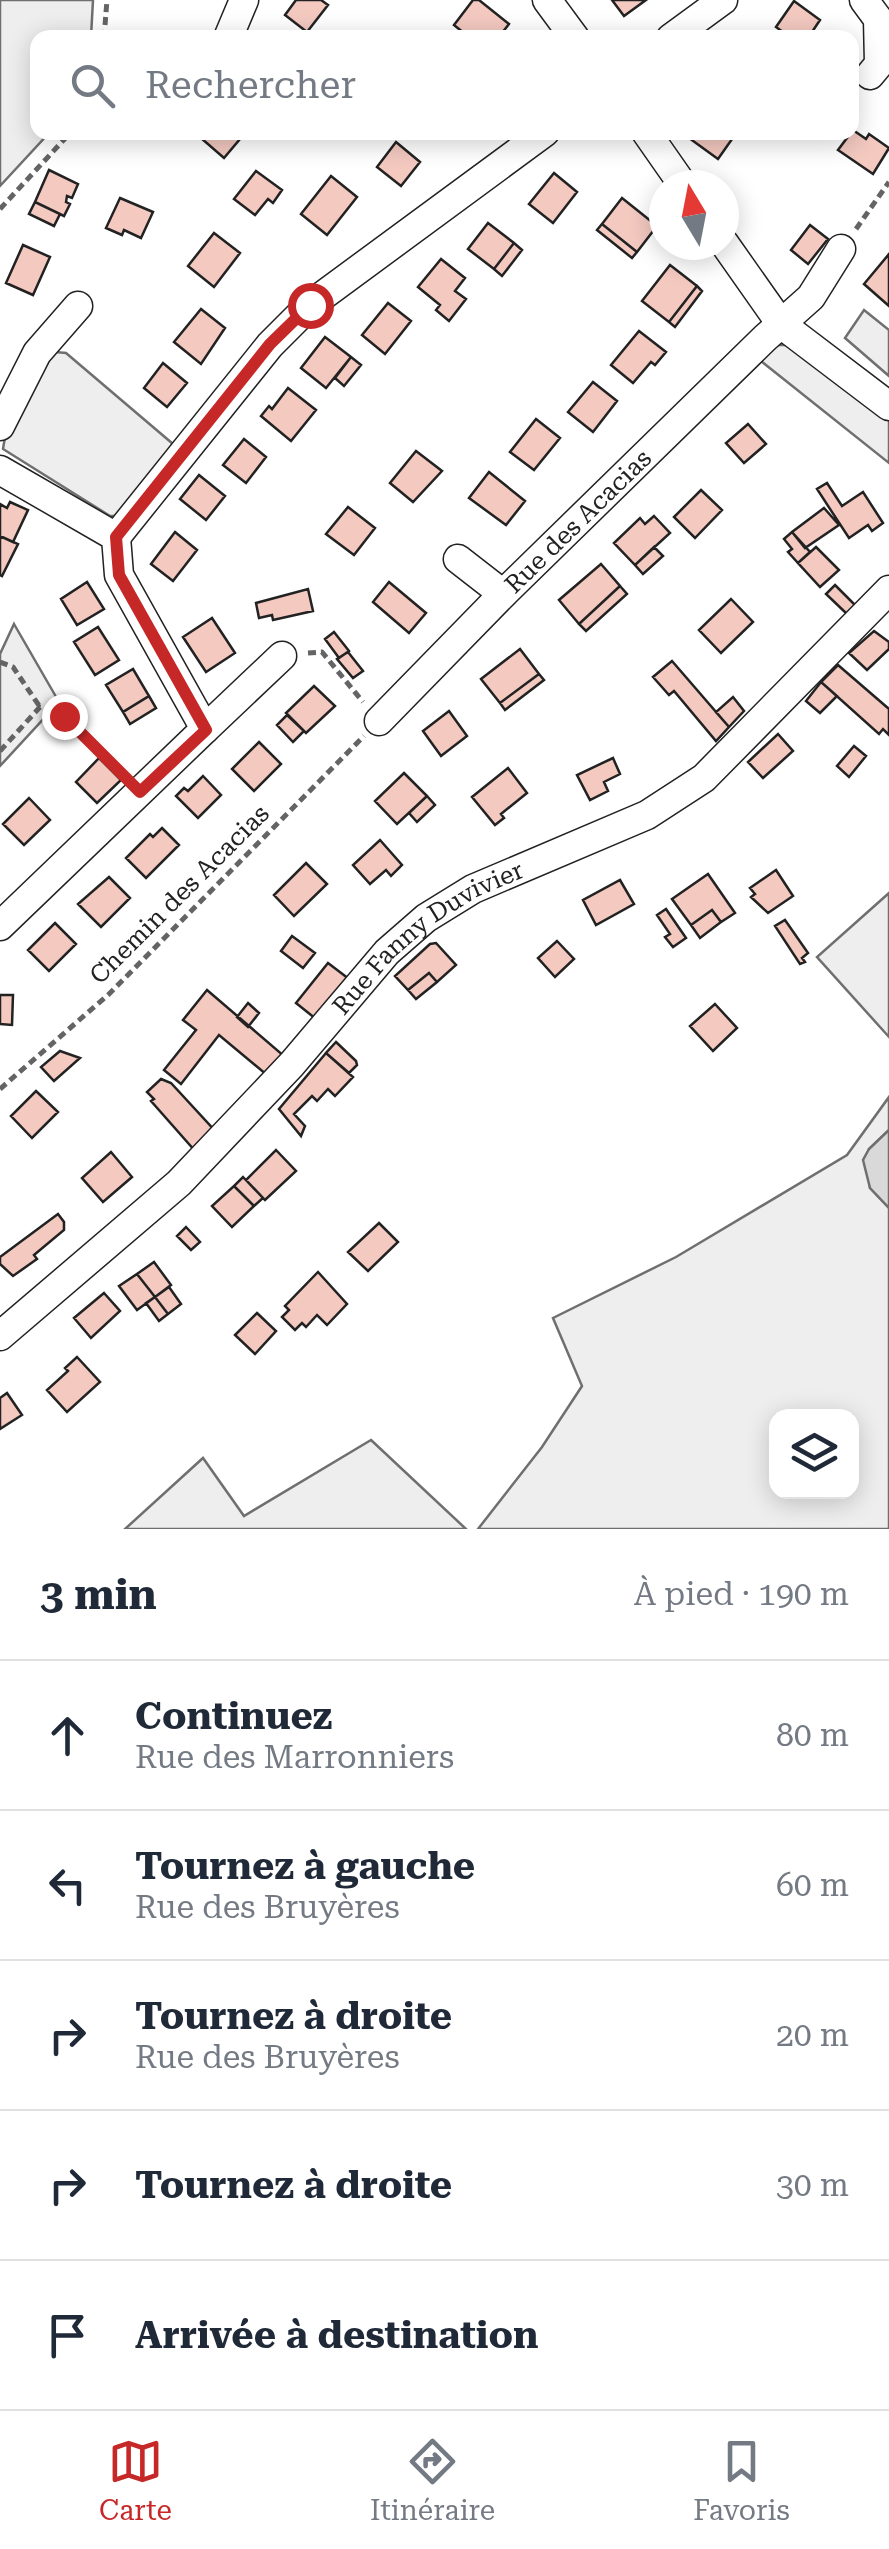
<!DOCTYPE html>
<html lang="fr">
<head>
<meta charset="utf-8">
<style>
  :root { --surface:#fff; --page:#f6f6f7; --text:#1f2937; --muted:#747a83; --line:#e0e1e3; --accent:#c62828 }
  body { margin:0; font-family:"Roboto Serif",serif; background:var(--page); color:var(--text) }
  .controls { position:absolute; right:30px; bottom:30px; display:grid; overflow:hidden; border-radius:20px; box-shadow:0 5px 25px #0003 }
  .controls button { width:90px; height:90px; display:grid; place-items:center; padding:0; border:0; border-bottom:2px solid var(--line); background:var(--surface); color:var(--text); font:50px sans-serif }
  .compass { position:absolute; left:649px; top:170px; width:90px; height:90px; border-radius:50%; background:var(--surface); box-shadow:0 5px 25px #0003; rotate:350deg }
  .stop { position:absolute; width:30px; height:30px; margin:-22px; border:8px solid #c62828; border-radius:50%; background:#fff }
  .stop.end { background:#c62828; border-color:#fff; box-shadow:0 2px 10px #0008 }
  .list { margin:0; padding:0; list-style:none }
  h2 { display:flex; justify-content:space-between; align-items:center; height:130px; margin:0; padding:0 40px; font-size:42px }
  h2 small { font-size:32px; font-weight:400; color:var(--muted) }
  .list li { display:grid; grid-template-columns:65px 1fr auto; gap:30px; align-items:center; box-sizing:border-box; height:150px; padding:0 40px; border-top:2px solid var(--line) }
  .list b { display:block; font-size:38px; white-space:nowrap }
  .list p { margin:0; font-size:32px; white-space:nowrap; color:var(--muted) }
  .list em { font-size:32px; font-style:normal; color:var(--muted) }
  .icon { flex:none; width:55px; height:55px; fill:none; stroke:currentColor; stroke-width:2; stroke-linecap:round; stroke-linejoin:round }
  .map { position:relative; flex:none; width:889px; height:1529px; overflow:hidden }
  .search { position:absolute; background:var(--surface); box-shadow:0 5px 25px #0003; left:30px; right:30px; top:30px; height:110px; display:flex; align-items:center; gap:25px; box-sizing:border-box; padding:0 35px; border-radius:20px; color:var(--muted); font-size:38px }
  .sheet { height:880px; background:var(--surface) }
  nav { display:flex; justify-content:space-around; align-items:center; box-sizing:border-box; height:140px; border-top:2px solid var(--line); background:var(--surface); font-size:28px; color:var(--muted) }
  nav a { display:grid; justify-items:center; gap:5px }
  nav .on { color:var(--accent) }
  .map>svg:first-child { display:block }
  .green { fill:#eee; stroke:#6f6f6f; stroke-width:2.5; fill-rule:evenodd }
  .water { fill:#d9d9d9; stroke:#6f6f6f; stroke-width:2.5 }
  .building { fill:#f3c9c0; stroke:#222; stroke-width:2.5 }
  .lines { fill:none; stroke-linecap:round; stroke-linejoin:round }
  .minor-casing { stroke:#222; stroke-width:31 }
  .path { stroke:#646464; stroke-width:5; stroke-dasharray:8 5; stroke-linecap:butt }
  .minor { stroke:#fff; stroke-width:28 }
  .route { stroke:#c62828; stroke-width:12 }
  .labels { text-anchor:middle; stroke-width:8; stroke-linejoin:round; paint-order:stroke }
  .street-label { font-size:25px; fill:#222; stroke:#fff }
</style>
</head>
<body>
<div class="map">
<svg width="889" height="1529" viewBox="0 0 889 1529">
  <rect width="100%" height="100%" fill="#fff"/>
  <path class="green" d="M0,0H93L91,37L38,38V132L49,133L0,186Z
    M864,310L889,330V376L845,338Z
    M777,345H794L889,420V463L761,361Z
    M55,352L66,353L173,444L119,516H110L3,449L5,437L43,357Z
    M14,624L59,702L0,766V654Z
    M889,893V1037L817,957Z
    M889,1097V1130L869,1149L870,1188L889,1208V1529H478L542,1447L582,1386L553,1318L676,1257L847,1155ZM776,1416H852V1492H776Z
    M371,1440L466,1529H125L203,1458L244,1516Z"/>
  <path class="water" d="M889,1130V1208L870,1188L863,1160L869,1149Z"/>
  <path class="building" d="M296,0H321L328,5L307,32L285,15Z
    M473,0H479L509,24L498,38H470L454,25Z
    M612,0H646L624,16Z
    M794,1L820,20L808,38H791L776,27Z
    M853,130L866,139L869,134L889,148L873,174L838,150Z
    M194,132H244L245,133L224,158Z
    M693,132H737L718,159L689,138Z
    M396,142L420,162L401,186L377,167Z
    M49,170L78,184L72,198L67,196L66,202L70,204L64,216L35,202Z
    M256,171L282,190L273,203L268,199L255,215L234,199Z
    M554,173L577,192L553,223L529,204Z
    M331,176L357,197L327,235L301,214Z
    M120,198L153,212L141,238L124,230L122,235L106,228Z
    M622,198L657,226L637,252L602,224Z
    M35,202L60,214L54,226L29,214Z
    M488,223L514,243L494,269L468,249Z
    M602,224L637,252L632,258L597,230Z
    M810,225L828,239L808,264L791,250Z
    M214,233L240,253L214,287L188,266Z
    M514,243L522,250L502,276L494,269Z
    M23,245L50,257L33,295L6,283Z
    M889,254V306L864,284Z
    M441,259L465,278L455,291L466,299L449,321L436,310L440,305L418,287Z
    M670,265L697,286L669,322L642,301Z
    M697,286L702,291L675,327L669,322Z
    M388,303L411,321L385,354L362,335Z
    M201,309L225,328L201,364L174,342Z
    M639,331L666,352L655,365L651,362L633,383L611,365Z
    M325,337L351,357L326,388L301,368Z
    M351,357L361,365L344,386L335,378Z
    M163,363L187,383L167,407L144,388Z
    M593,382L617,401L593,432L568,412Z
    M288,388L316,410L291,441L261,416L269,406L272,409Z
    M536,419L560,438L534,470L510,452Z
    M748,424L766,444L744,463L726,443Z
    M244,439L266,457L246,483L223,465Z
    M416,451L442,471L413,502L390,483Z
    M489,472L525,501L506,525L469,498Z
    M199,475L225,496L206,520L180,499Z
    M827,483L842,506L863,492L883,523L872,531L868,525L849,538L817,489Z
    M701,490L722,510L695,538L674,517Z
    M10,502L28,510L13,542L0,536V504L7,508Z
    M348,507L375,528L354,555L326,534Z
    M824,508L839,525L805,548L792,532Z
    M654,516L670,533L635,565L614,543L640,518L645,524Z
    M175,532L197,550L173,581L151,564Z
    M792,532L810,552L798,563L788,552L792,549L784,539Z
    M0,536L18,544L2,576L0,575Z
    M654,547L663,556L643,574L635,565Z
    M816,547L839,570L820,587L798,563Z
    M601,564L620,586L579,624L559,600Z
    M87,582L104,609L77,625L61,599Z
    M389,582L426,613L409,633L373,602Z
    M835,585L856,606L847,614L826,594Z
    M620,586L627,594L586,631L579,624Z
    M308,589L313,611L273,620L272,615L259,618L256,603Z
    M731,599L753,622L721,653L699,630Z
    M212,618L235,653L206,672L183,637Z
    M98,627L119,660L95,675L74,642Z
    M874,631L889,642V649L867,670L849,653Z
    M334,632L349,651L339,658L325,639Z
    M520,649L539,674L500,703L481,679Z
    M348,652L363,671L353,678L337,659Z
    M672,661L729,727L716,741L674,691L669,695L653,677Z
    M838,665L889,709V735L883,729L879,734L821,682Z
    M133,669L149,696L123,712L106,685Z
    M539,674L544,680L505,710L500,703Z
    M821,682L837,696L820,713L806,701Z
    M314,686L335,706L306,733L286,713Z
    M149,696L156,708L130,724L123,712Z
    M733,697L744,711L729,727L716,712Z
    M449,711L467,736L441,756L423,731Z
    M287,715L304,731L293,742L277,725Z
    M778,734L793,751L763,778L748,762Z
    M259,742L281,764L254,791L232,769Z
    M854,746L866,756L849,777L837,766Z
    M99,758L121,780L97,803L76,782Z
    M613,758L620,774L604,782L608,791L590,800L577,775Z
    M508,768L527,793L501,814L504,818L495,825L472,797Z
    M404,773L427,796L397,824L375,801Z
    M203,776L221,795L198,818L176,796L184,788L188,791Z
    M427,796L435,805L417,822L409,813Z
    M29,798L50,820L24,845L3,824Z
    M162,828L179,845L146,878L126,858L150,834L153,837Z
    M380,840L402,865L391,876L386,870L370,884L353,865Z
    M306,863L327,884L294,916L274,895Z
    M776,870L793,896L768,913L751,897L755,894L750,888Z
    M708,874L735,913L721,922L712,910L691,925L672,899Z
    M109,877L130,898L101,927L78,904Z
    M620,880L634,904L596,925L583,900Z
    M666,909L686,938L673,947L665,937L670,934L657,915Z
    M712,910L721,922L700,938L691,925Z
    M785,920L808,953L802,958L805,962L800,964L775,926Z
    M55,923L76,944L49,971L28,950Z
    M292,936L315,953L303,968L281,951Z
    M557,941L574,959L555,977L538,958Z
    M436,943L456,965L437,982L429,973L408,990L395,976L430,944Z
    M328,963L349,979L316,1019L296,1003Z
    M429,973L437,982L416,999L408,990Z
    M207,990L284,1056L267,1075L219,1035L181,1084L164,1070L196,1030L183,1020Z
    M0,995H13L12,1025L0,1024Z
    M248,1003L259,1013L248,1027L237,1017Z
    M715,1004L737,1028L713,1051L690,1026Z
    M336,1042L356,1061L357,1065L349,1073L326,1053Z
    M60,1051L80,1058L54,1081L41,1067Z
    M326,1053L353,1077L335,1096L328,1089L317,1101L312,1096L294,1114L305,1126L301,1136L279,1109Z
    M161,1079L171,1083L217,1133L196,1152L151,1101L154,1099L147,1092Z
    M36,1091L58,1112L32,1138L11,1116Z
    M276,1150L296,1171L265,1200L246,1180Z
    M111,1152L132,1177L103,1202L82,1178Z
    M243,1177L263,1198L254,1206L234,1186Z
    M234,1186L254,1206L232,1227L212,1206Z
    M58,1214L64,1222V1230L34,1255L37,1259L13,1276L0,1264V1257Z
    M379,1223L398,1242L368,1271L348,1252Z
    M186,1227L200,1242L191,1250L177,1236Z
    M154,1262L171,1285L155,1297L137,1274Z
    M318,1272L347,1304L327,1325L317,1315L306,1327L302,1323L295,1330L282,1317L289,1310L285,1306Z
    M137,1274L155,1297L137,1310L119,1286Z
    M169,1287L181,1304L168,1314L155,1297Z
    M104,1293L120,1311L91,1338L74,1318Z
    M155,1297L168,1314L159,1321L146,1303Z
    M257,1313L276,1331L255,1354L235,1335Z
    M77,1357L100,1382L67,1412L47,1390L68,1371L65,1368Z
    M7,1393L22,1415L0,1429V1398Z"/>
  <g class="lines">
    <defs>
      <g id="minor">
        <path d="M547,0L575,38"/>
        <path d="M864,0L878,19L879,64L870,75"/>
        <path d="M228,38L244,0"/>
        <path d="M671,38L723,0"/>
        <path d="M646,132L683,185"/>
        <path d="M724,243L781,324L889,406"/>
        <path d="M0,426L37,353L78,306"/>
        <path d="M0,470L116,537L119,575L205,729L0,926"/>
        <path d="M116,537L270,345L310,305L545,132"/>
        <path d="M458,559L503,594"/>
        <path id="s1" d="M379,721L503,594L765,338L811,297L841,249"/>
        <path d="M205,729L282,656"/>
        <path id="s2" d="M0,1336L179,1183L292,1064L387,952L426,918L473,889L647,815L704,778L889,590"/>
      </g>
    </defs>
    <use href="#minor" class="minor-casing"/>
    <path class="path" d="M104,38L107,0
      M0,209L71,132
      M856,229L889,182
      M308,653L322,652L363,702
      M0,662L13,667L40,707
      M0,751L40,707L64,716L122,774
      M0,1089L108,995L364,736"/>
    <use href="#minor" class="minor"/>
  </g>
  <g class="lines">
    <path class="route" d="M64,716L140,792L206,730L119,575L116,537L270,344L310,305"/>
  </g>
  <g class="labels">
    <g class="street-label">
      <text dy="9" stroke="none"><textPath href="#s1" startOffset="282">Rue des Acacias</textPath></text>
      <text transform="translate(179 894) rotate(-45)" y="9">Chemin des Acacias</text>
      <text dy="9" stroke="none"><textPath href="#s2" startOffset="588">Rue Fanny Duvivier</textPath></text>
    </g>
  </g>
</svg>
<div class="controls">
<button><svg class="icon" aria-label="layers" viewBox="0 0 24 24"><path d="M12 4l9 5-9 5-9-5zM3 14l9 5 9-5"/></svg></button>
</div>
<svg class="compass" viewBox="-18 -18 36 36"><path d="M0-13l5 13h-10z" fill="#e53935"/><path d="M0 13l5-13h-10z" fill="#747a83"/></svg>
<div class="stop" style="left:310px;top:305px"></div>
<div class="stop end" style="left:64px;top:716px"></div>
<div class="search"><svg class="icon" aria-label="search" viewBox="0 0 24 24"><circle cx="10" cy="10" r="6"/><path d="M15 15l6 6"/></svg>Rechercher</div>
</div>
<section class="sheet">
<h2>3 min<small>À pied · 190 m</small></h2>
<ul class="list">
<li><svg class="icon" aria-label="ahead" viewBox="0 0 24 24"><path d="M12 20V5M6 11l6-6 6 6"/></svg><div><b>Continuez</b><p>Rue des Marronniers</p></div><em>80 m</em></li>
<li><svg class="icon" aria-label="left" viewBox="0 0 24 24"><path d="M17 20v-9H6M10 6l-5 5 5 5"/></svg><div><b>Tournez à gauche</b><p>Rue des Bruyères</p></div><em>60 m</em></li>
<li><svg class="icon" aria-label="right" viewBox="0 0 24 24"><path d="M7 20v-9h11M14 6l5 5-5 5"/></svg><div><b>Tournez à droite</b><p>Rue des Bruyères</p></div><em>20 m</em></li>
<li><svg class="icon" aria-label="right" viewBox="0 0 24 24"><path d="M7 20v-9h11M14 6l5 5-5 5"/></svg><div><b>Tournez à droite</b></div><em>30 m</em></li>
<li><svg class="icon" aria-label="arrive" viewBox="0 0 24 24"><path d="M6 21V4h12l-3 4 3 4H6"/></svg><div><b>Arrivée à destination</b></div></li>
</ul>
</section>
<nav>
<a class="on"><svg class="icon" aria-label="map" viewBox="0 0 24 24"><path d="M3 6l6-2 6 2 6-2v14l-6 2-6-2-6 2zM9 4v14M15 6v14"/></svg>Carte</a>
<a><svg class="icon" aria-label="directions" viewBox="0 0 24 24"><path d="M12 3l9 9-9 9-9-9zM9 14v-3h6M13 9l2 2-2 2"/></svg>Itinéraire</a>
<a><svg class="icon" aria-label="saved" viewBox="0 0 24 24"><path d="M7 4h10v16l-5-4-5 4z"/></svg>Favoris</a>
</nav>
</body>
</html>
